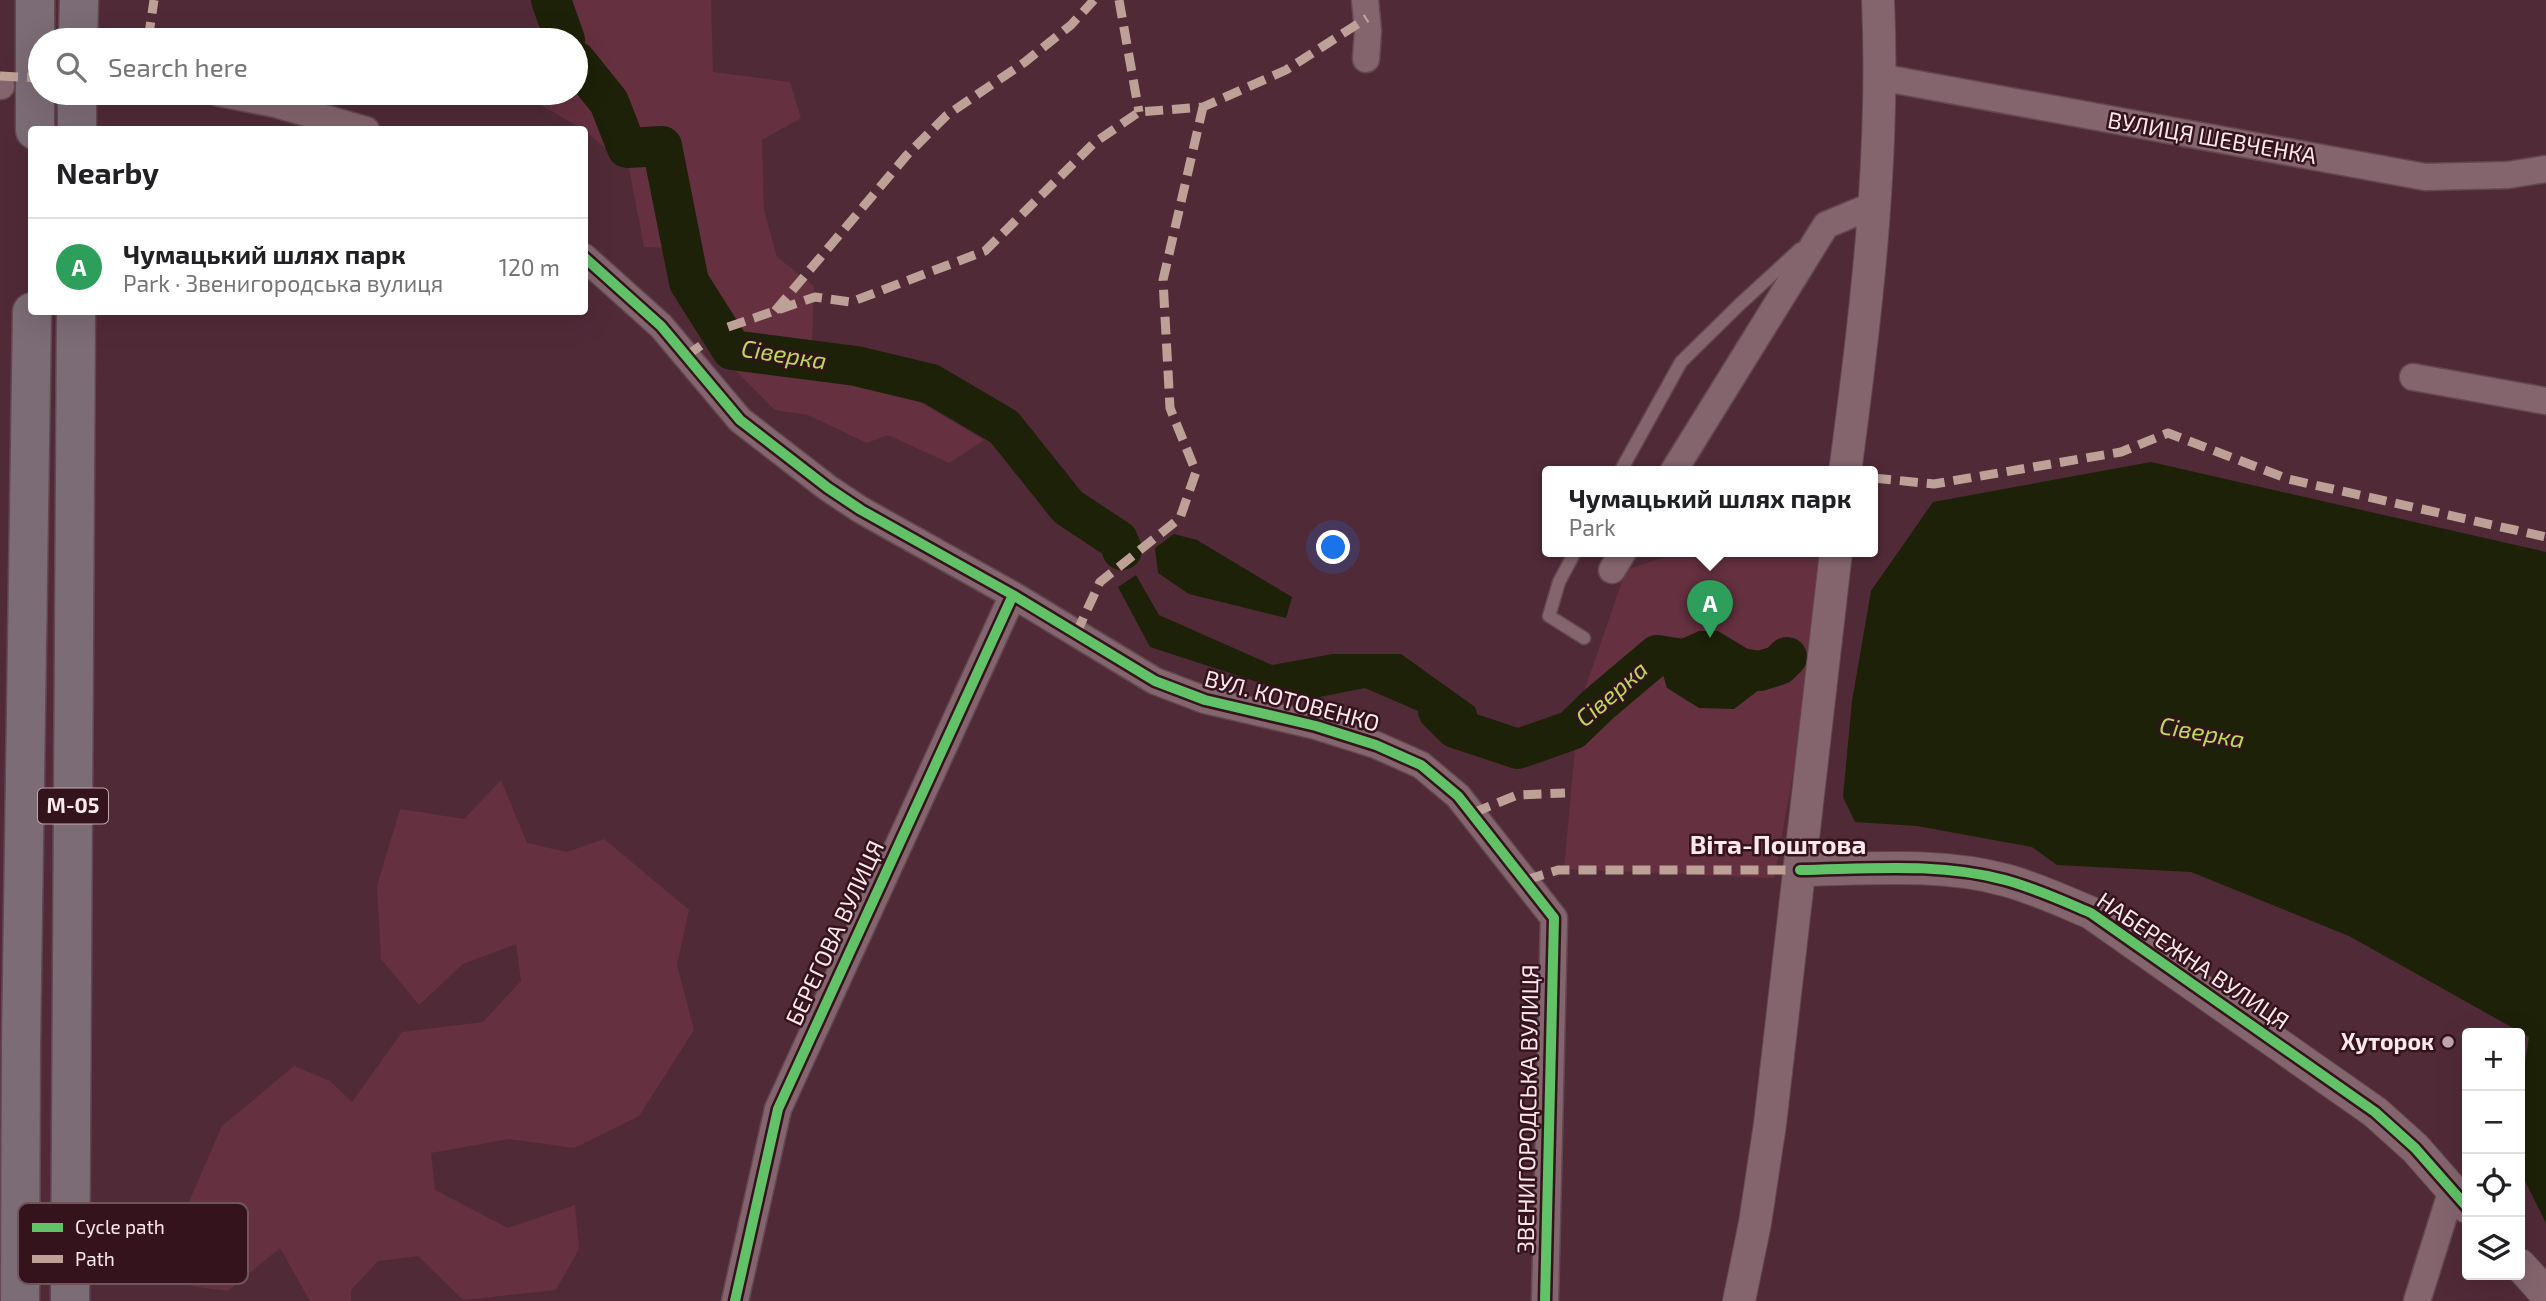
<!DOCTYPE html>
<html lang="en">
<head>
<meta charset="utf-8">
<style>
  :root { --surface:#fff; --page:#f2f2f2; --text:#202124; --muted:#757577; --line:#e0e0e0; --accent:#2563eb }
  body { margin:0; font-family:"Exo 2",sans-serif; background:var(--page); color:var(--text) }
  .controls { position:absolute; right:21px; bottom:21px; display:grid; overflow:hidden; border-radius:7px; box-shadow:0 7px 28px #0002 }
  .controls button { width:63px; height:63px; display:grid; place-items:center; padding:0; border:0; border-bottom:2px solid var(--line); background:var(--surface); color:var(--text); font:35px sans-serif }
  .you { position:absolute; left:1334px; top:548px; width:24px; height:24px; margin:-18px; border:5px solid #fff; border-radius:50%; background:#1a73e8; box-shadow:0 0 0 10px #1a73e833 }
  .badge { display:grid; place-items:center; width:46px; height:46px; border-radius:50%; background:var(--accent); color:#fff; font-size:23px; font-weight:700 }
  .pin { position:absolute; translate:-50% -58px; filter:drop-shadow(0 2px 4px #0008) }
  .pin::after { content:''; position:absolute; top:37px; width:24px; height:21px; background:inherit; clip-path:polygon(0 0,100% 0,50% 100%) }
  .popup { position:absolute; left:1542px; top:466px; width:336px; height:91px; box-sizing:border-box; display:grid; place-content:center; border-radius:7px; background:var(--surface); filter:drop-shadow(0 2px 5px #0005); font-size:23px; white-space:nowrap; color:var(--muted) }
  .popup b { font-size:26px; color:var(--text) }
  .popup::after { content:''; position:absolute; left:50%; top:100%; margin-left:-14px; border:14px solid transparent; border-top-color:var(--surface) }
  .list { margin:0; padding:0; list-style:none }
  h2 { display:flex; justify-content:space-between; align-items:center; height:91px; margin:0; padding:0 28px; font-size:30px }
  h2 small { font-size:23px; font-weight:400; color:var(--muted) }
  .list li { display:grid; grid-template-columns:46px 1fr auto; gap:21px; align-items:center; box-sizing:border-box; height:98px; padding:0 28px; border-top:2px solid var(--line) }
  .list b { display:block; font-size:26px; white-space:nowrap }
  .list p { margin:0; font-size:23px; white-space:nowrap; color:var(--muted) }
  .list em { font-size:23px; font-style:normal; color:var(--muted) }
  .icon { flex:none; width:38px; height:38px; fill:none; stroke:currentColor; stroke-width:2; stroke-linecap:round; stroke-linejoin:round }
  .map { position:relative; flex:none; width:2546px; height:1301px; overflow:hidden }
  .search { position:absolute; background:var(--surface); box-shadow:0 7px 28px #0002; left:28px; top:28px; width:560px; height:77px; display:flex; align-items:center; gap:18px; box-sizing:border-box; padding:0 24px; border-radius:38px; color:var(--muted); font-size:26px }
  .panel { position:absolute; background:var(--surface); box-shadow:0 7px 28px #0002; left:28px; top:126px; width:560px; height:189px; border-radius:7px }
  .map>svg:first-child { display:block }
  .green { fill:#653040 }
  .water { fill:#1d2107 }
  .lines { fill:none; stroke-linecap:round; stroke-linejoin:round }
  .river { stroke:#1d2107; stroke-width:40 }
  .service-casing { stroke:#634852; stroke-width:15 }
  .minor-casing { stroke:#634852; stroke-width:29 }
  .tertiary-casing { stroke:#634852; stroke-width:34 }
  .trunk-casing { stroke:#634852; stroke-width:41 }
  .service { stroke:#84656e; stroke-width:12 }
  .minor { stroke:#84656e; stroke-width:26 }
  .tertiary { stroke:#84656e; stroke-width:32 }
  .trunk { stroke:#7c6c76; stroke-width:38 }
  .quiet { stroke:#bda197; stroke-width:9; stroke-dasharray:18 9; stroke-linecap:butt }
  .cycleway-casing { stroke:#34131d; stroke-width:15 }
  .cycleway { stroke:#61c268; stroke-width:10 }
  .poi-dot { fill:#c0a6ae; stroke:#34131d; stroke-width:2.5 }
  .labels { text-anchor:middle; stroke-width:5; stroke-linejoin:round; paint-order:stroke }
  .shield { fill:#34131d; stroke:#c0a8af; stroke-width:2 }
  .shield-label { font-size:21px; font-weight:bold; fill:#fce8ed }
  .street-label { font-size:23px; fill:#fce8ed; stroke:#34131d }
  .poi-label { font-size:23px; font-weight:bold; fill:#fce8ed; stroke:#34131d; text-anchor:end }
  .water-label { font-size:24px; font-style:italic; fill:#b8db59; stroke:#34131d }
  .quarter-label { font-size:26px; font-weight:bold; fill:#fce8ed; stroke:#34131d }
  .key { fill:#34131d; stroke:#70535b; stroke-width:2 }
  .key-label { font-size:19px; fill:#fce8ed }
</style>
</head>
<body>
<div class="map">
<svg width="2546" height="1301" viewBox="0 0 2546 1301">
  <rect width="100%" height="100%" fill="#512a38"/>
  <path class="green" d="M560,0H711L713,72L790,82L801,118L762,140L764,210L777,257L814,286L812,339L841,382L913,398L984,440L949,463L888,435L867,443L808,415L775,410L735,370L689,308L669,248L644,247L629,168L584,130L532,100L529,93H576V40H531L542,19Z
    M1679,552H1834L1774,878L1564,869L1579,706L1626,570Z
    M501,780L527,843L567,852L604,839L689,910L677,965L694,1030L639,1116L574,1148L509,1139L431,1153L435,1190L508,1228L575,1205L579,1249L556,1290L463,1300L418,1256L378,1261L351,1290V1301H310L280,1248L228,1291L191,1286L177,1229L222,1126L294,1066L330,1081L352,1102L402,1032L483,1022L521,981L516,944L463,964L419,1005L381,959L377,886L400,809L464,819Z"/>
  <path class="water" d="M2151,462L2546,552V1223L2520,1171V1093L2529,1037L2349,936L2191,872L2057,865L2032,847L1917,826L1855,822L1843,797L1852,701L1871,591L1933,502Z
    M1174,534L1197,540L1292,597L1286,618L1189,594L1158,573L1155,548Z
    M1136,575L1159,615L1272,665L1333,654H1401L1475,707L1486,742L1476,754L1434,732L1432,717L1365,688L1310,699L1150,647L1118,587Z
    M1699,631H1718L1756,654L1761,666L1764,686L1734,709L1699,708L1667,688L1657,655L1670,644Z"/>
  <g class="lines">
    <path class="river" d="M551,0L565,40
      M576,61L609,102L627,148L662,146L689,282L732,350L856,366L931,384L1004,427L1068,507L1118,540L1122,550
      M1438,711L1455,728L1518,749L1572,730L1599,704L1657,655L1760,671L1779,665L1787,657"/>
    <defs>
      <path id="service" d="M1620,472L1681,362L1739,305L1800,249
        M1575,552L1559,582L1549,616L1584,638"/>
      <path id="minor" d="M1365,0L1368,31L1366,59
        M1879,77L2425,177L2508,175L2546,169
        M0,86H1
        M219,93L275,104L366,130
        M584,257L661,326L740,420L828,488L861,510L1013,595L1155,681L1205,700L1316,726L1376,745L1421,765L1458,796L1554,918L1545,1301
        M2413,377L2546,401
        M1673,472L1826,225L1874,205
        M1612,570L1623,552
        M735,1301L778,1109L1013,595
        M2417,1301L2452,1190"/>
      <path id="tertiary" d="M1845,472C1866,317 1885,156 1878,0
        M1800,870C1867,869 1939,862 2005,880C2035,888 2063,901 2091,913L2375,1112L2415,1148L2467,1207
        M2520,1265L2546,1294
        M1739,1301L1755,1223L1770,1124L1836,552"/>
      <path id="trunk" d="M78,40L79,0
        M35,130V0
        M77,130V93
        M20,1301L21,1044L32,312
        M70,1301L76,312"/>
    </defs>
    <use href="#service" class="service-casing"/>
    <use href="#minor" class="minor-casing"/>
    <use href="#tertiary" class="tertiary-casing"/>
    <use href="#trunk" class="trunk-casing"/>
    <use href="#service" class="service"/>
    <use href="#minor" class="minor"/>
    <use href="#tertiary" class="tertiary"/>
    <use href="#trunk" class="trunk"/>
    <path class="quiet" d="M1119,0L1139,112
      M148,40L154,0
      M0,76L40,78
      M775,311L907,155L947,115L1025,62L1071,25L1094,0
      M728,327L815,297L851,302L985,251L1094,143L1139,112L1203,107L1286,70L1367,18
      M686,356L706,342
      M1873,478L1934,484L2121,452L2168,433L2288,479L2546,537
      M1076,634L1100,582L1180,518L1196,472L1170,408L1163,280L1203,107
      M1473,813L1517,795L1565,793
      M1526,880L1558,870H1800"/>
    <defs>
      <path id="cycleway" d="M584,257L661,326L740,420L828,488L861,510L1013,595L1155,681L1205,700L1316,726L1376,745L1421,765L1458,796L1554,918L1545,1301
        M1800,870C1867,869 1939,862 2005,880C2035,888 2063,901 2091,913L2375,1112L2415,1148L2467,1207
        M735,1301L778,1109L1013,595"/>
    </defs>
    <use href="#cycleway" class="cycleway-casing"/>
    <use href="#cycleway" class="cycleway"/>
  </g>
  <circle class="poi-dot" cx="2448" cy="1042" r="7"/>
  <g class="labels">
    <rect class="shield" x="38" y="788.5" width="70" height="35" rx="5"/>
    <g class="shield-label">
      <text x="73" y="813">М-05</text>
    </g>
    <g class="street-label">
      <text transform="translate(2212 138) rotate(10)" y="8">ВУЛИЦЯ ШЕВЧЕНКА</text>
      <text transform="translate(1292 701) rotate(15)" y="8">ВУЛ. КОТОВЕНКО</text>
      <text transform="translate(835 933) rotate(-65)" y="8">БЕРЕГОВА ВУЛИЦЯ</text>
      <text transform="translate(2193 961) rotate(34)" y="8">НАБЕРЕЖНА ВУЛИЦЯ</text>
      <text transform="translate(1528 1109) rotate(-89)" y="8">ЗВЕНИГОРОДСЬКА ВУЛИЦЯ</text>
    </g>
    <g class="poi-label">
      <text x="2434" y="1050">Хуторок</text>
    </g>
    <g class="water-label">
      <text transform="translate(784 355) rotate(9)" y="8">Сіверка</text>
      <text transform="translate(1612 694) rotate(-41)" y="8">Сіверка</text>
      <text transform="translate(2202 733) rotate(10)" y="8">Сіверка</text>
    </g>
    <g class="quarter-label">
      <text x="1778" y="854">Віта-Поштова</text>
    </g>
  </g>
  <rect x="18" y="1203" width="230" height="81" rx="10" class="key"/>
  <rect x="32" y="1223" width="31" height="9" fill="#61c268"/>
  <rect x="32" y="1255" width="31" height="8" fill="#bda197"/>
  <g class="key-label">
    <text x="75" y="1234">Cycle path</text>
    <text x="75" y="1266">Path</text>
  </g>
</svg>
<div class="controls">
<button>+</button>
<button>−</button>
<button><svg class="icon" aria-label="locate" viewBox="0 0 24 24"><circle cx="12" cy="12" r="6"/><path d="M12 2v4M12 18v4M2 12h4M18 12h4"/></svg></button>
<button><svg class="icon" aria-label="layers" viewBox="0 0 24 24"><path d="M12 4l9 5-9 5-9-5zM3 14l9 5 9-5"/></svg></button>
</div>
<div class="you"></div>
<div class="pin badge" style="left:1710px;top:638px;background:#2e9e5b">A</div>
<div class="popup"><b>Чумацький шлях парк</b>Park</div>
<div class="search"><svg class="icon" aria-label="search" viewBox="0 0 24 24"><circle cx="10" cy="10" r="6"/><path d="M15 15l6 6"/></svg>Search here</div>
<section class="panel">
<h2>Nearby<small></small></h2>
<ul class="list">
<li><span class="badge" style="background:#2e9e5b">A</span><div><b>Чумацький шлях парк</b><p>Park · Звенигородська вулиця</p></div><em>120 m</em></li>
</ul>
</section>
</div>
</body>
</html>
